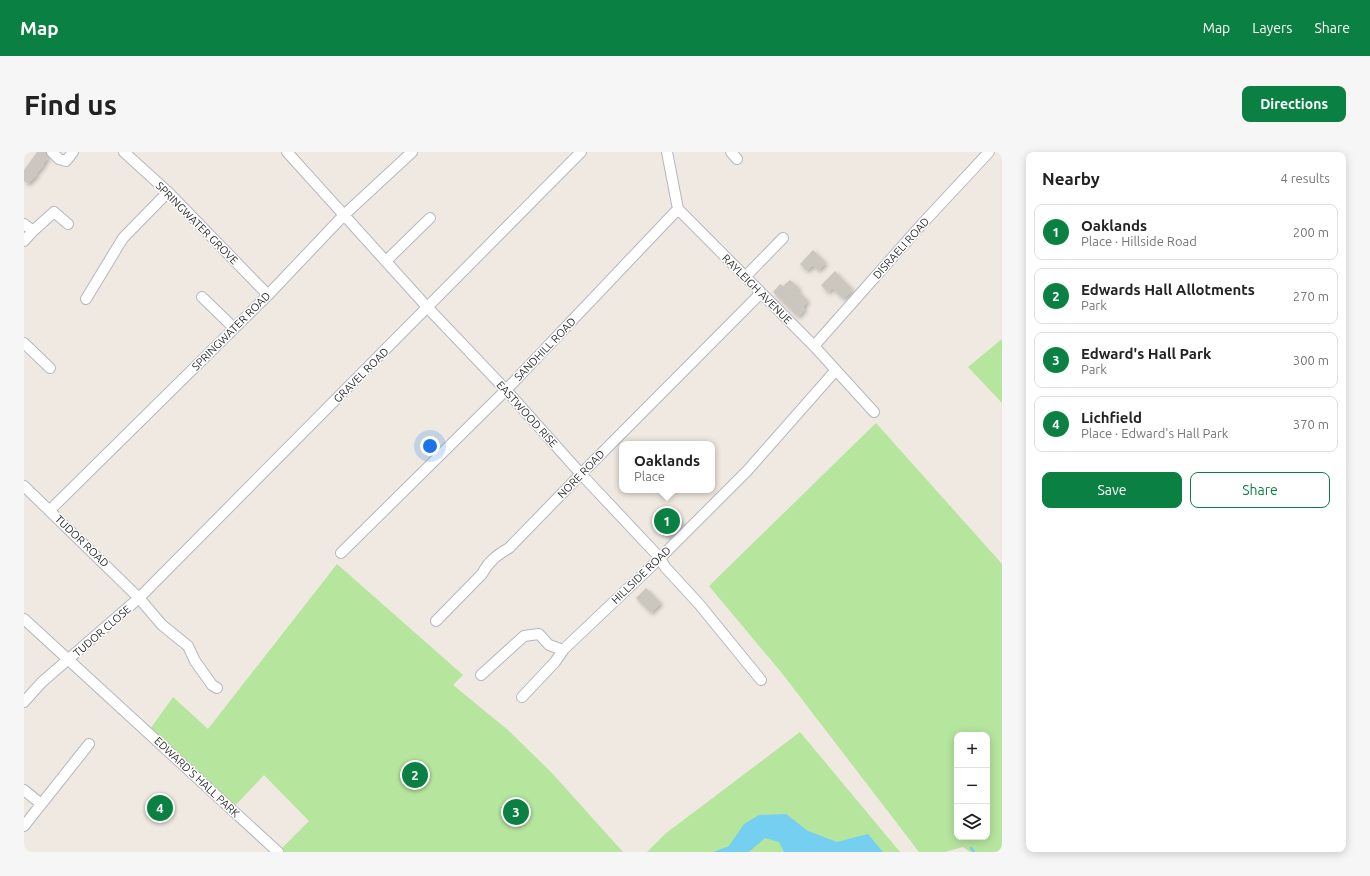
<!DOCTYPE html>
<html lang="en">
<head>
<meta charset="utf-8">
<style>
  :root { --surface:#fff; --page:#f6f6f6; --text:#222; --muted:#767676; --line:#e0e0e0; --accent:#0b8043 }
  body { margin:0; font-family:Ubuntu,sans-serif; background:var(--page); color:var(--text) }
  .controls { position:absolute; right:12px; bottom:12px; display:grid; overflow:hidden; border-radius:8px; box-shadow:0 2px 10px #0003 }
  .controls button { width:36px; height:36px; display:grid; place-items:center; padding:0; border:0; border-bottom:1px solid var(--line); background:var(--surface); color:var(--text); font:20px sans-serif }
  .you { position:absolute; left:406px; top:294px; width:14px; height:14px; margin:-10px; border:3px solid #fff; border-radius:50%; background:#1a73e8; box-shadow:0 0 0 6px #1a73e833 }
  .badge { display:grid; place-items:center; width:26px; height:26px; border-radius:50%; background:var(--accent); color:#fff; font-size:13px; font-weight:700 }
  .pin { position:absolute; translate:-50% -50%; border:2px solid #fff; box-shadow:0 1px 4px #0006 }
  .popup { position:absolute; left:595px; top:289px; width:96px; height:52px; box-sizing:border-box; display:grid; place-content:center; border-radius:8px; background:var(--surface); filter:drop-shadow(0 1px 3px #0005); font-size:13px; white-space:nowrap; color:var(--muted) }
  .popup b { font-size:15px; color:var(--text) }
  .popup::after { content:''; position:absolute; left:50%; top:100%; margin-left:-8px; border:8px solid transparent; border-top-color:var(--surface) }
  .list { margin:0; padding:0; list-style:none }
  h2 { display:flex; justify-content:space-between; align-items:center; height:52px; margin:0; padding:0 16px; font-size:17px }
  h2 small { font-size:13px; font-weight:400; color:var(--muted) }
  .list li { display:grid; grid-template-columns:26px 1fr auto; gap:12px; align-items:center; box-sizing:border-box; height:56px; margin:0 8px 8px; padding:0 8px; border:1px solid var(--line); border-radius:8px }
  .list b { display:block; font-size:15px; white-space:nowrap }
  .list p { margin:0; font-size:13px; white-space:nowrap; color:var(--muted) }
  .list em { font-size:13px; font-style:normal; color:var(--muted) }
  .actions { display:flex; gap:8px; padding:12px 16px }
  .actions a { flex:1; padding:9px 0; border:1px solid var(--accent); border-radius:8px; text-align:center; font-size:14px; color:var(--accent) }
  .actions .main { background:var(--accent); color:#fff }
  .icon { flex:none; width:22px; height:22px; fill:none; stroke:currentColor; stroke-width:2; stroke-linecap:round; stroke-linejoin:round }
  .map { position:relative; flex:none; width:978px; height:700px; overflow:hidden; border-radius:8px }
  header { display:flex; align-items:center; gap:24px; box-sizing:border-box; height:56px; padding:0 20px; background:var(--accent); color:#fff }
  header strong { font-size:19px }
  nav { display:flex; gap:22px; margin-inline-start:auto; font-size:14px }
  .intro { display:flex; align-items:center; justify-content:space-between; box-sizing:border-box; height:96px; padding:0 24px }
  h1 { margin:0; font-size:28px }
  .button { padding:10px 18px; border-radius:8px; background:var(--accent); color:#fff; font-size:14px; font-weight:700 }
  main { display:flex; gap:24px; padding:0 24px }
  aside { flex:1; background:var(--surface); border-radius:8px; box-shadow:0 2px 10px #0003 }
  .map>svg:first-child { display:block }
  .green { fill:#b6e59e; fill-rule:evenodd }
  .water { fill:#75cff0 }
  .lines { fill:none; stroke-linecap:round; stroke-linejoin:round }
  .stream { stroke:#75cff0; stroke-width:2.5 }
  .building { fill:#cbc7bf; filter:url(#shadow) }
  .minor-casing { stroke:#b4b7c1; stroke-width:12 }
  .minor { stroke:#fff; stroke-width:10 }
  .labels { text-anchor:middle; stroke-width:3; stroke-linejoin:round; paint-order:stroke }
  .street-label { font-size:11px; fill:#2e2e2e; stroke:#fff }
</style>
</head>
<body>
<header>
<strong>Map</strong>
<nav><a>Map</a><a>Layers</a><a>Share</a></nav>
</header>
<div class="intro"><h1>Find us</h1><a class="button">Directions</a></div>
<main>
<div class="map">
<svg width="978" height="700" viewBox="0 0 978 700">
  <defs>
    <filter id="shadow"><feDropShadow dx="2" dy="2" stdDeviation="2" flood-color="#0004"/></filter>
  </defs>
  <rect width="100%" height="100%" fill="#efe9e1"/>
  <path class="green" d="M978,187V251L944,215Z
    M852,271L978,412V700H946L939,695L921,700H895L757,520L685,434ZM933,583H963V685H933Z
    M313,412L439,523L429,533L484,578L527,620L599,700H254L285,669L240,623L208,657L124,580L149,545L184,577Z
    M776,580L876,700H623L641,682Z"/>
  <path class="water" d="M762,662L784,679L813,690L844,682L859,700H760L755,690L741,686L725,700H689L705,694L720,672L735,663Z"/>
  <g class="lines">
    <path class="stream" d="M947,696L950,700"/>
  </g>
  <path class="building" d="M13,0H22L24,6L19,12L20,13L12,22L13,23L4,32L0,29V18Z
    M789,98L802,111L794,119L789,113L783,119L776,112Z
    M811,119L829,138L819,147L808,136L804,141L797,133Z
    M766,128L774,135L775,138L774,139L784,149L779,155L781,157L774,165L749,140L756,132L759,134Z
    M647,358L660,373L646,387L632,373Z
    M622,436L637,451L627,461L612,446Z
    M134,645L148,657L137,666L125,655Z"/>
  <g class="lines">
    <defs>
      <path id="minor" d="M28,0L35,7L42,9L49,0
        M100,0L144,40L244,143
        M263,0L404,156L482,238L557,322L636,406L641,415L675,452L737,528
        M643,0L654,57L790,194L850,260
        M707,0L713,7
        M0,72L9,79L30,60L44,72
        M0,89L9,79
        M362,109L406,66
        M721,125L759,86
        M178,145L210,176
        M62,147L99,86L144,40
        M0,191L26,216
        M790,194L898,72L965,0
        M0,334L115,446L557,0
        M26,358L244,143L320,63L388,0
        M317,401L482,238L654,57
        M0,467L254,700
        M412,469L458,422C465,409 473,403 485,396L557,322L737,141
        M457,523L500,484L515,482L525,493L539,498L636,406L723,319L812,218
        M498,545L531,510L540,497
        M0,550L18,530L115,446L138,473L164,494L171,509L188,533L193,536
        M0,638L17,652
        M0,674L65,592"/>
    </defs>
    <use href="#minor" class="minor-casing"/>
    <use href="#minor" class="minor"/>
  </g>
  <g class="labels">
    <g class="street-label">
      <text transform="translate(173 71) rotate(45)" y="4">SPRINGWATER GROVE</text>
      <text transform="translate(877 96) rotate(-48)" y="4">DISRAELI ROAD</text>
      <text transform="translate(733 137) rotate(45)" y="4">RAYLEIGH AVENUE</text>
      <text transform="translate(207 179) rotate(-45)" y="4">SPRINGWATER ROAD</text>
      <text transform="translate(521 197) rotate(-46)" y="4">SANDHILL ROAD</text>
      <text transform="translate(337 223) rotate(-45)" y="4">GRAVEL ROAD</text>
      <text transform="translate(503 262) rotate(48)" y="4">EASTWOOD RISE</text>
      <text transform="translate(557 322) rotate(-46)" y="4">NORE ROAD</text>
      <text transform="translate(58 389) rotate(44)" y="4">TUDOR ROAD</text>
      <text transform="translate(617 423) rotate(-44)" y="4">HILLSIDE ROAD</text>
      <text transform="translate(78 479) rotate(-41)" y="4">TUDOR CLOSE</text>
      <text transform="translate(173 625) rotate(43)" y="4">EDWARD'S HALL PARK</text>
    </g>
  </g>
</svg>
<div class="controls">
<button>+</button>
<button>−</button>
<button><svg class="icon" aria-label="layers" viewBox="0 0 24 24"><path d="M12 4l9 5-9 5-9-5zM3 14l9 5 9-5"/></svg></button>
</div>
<div class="you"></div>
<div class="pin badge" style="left:643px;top:369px">1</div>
<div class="popup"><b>Oaklands</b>Place</div>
<div class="pin badge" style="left:391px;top:623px">2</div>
<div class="pin badge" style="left:492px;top:660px">3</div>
<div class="pin badge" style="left:136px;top:656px">4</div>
</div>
<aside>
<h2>Nearby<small>4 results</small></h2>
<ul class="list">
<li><span class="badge">1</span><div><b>Oaklands</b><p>Place · Hillside Road</p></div><em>200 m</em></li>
<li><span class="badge">2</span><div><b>Edwards Hall Allotments</b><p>Park</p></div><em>270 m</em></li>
<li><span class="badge">3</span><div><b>Edward's Hall Park</b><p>Park</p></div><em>300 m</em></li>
<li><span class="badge">4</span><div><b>Lichfield</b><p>Place · Edward's Hall Park</p></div><em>370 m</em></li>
</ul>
<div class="actions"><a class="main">Save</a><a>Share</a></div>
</aside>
</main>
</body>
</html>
